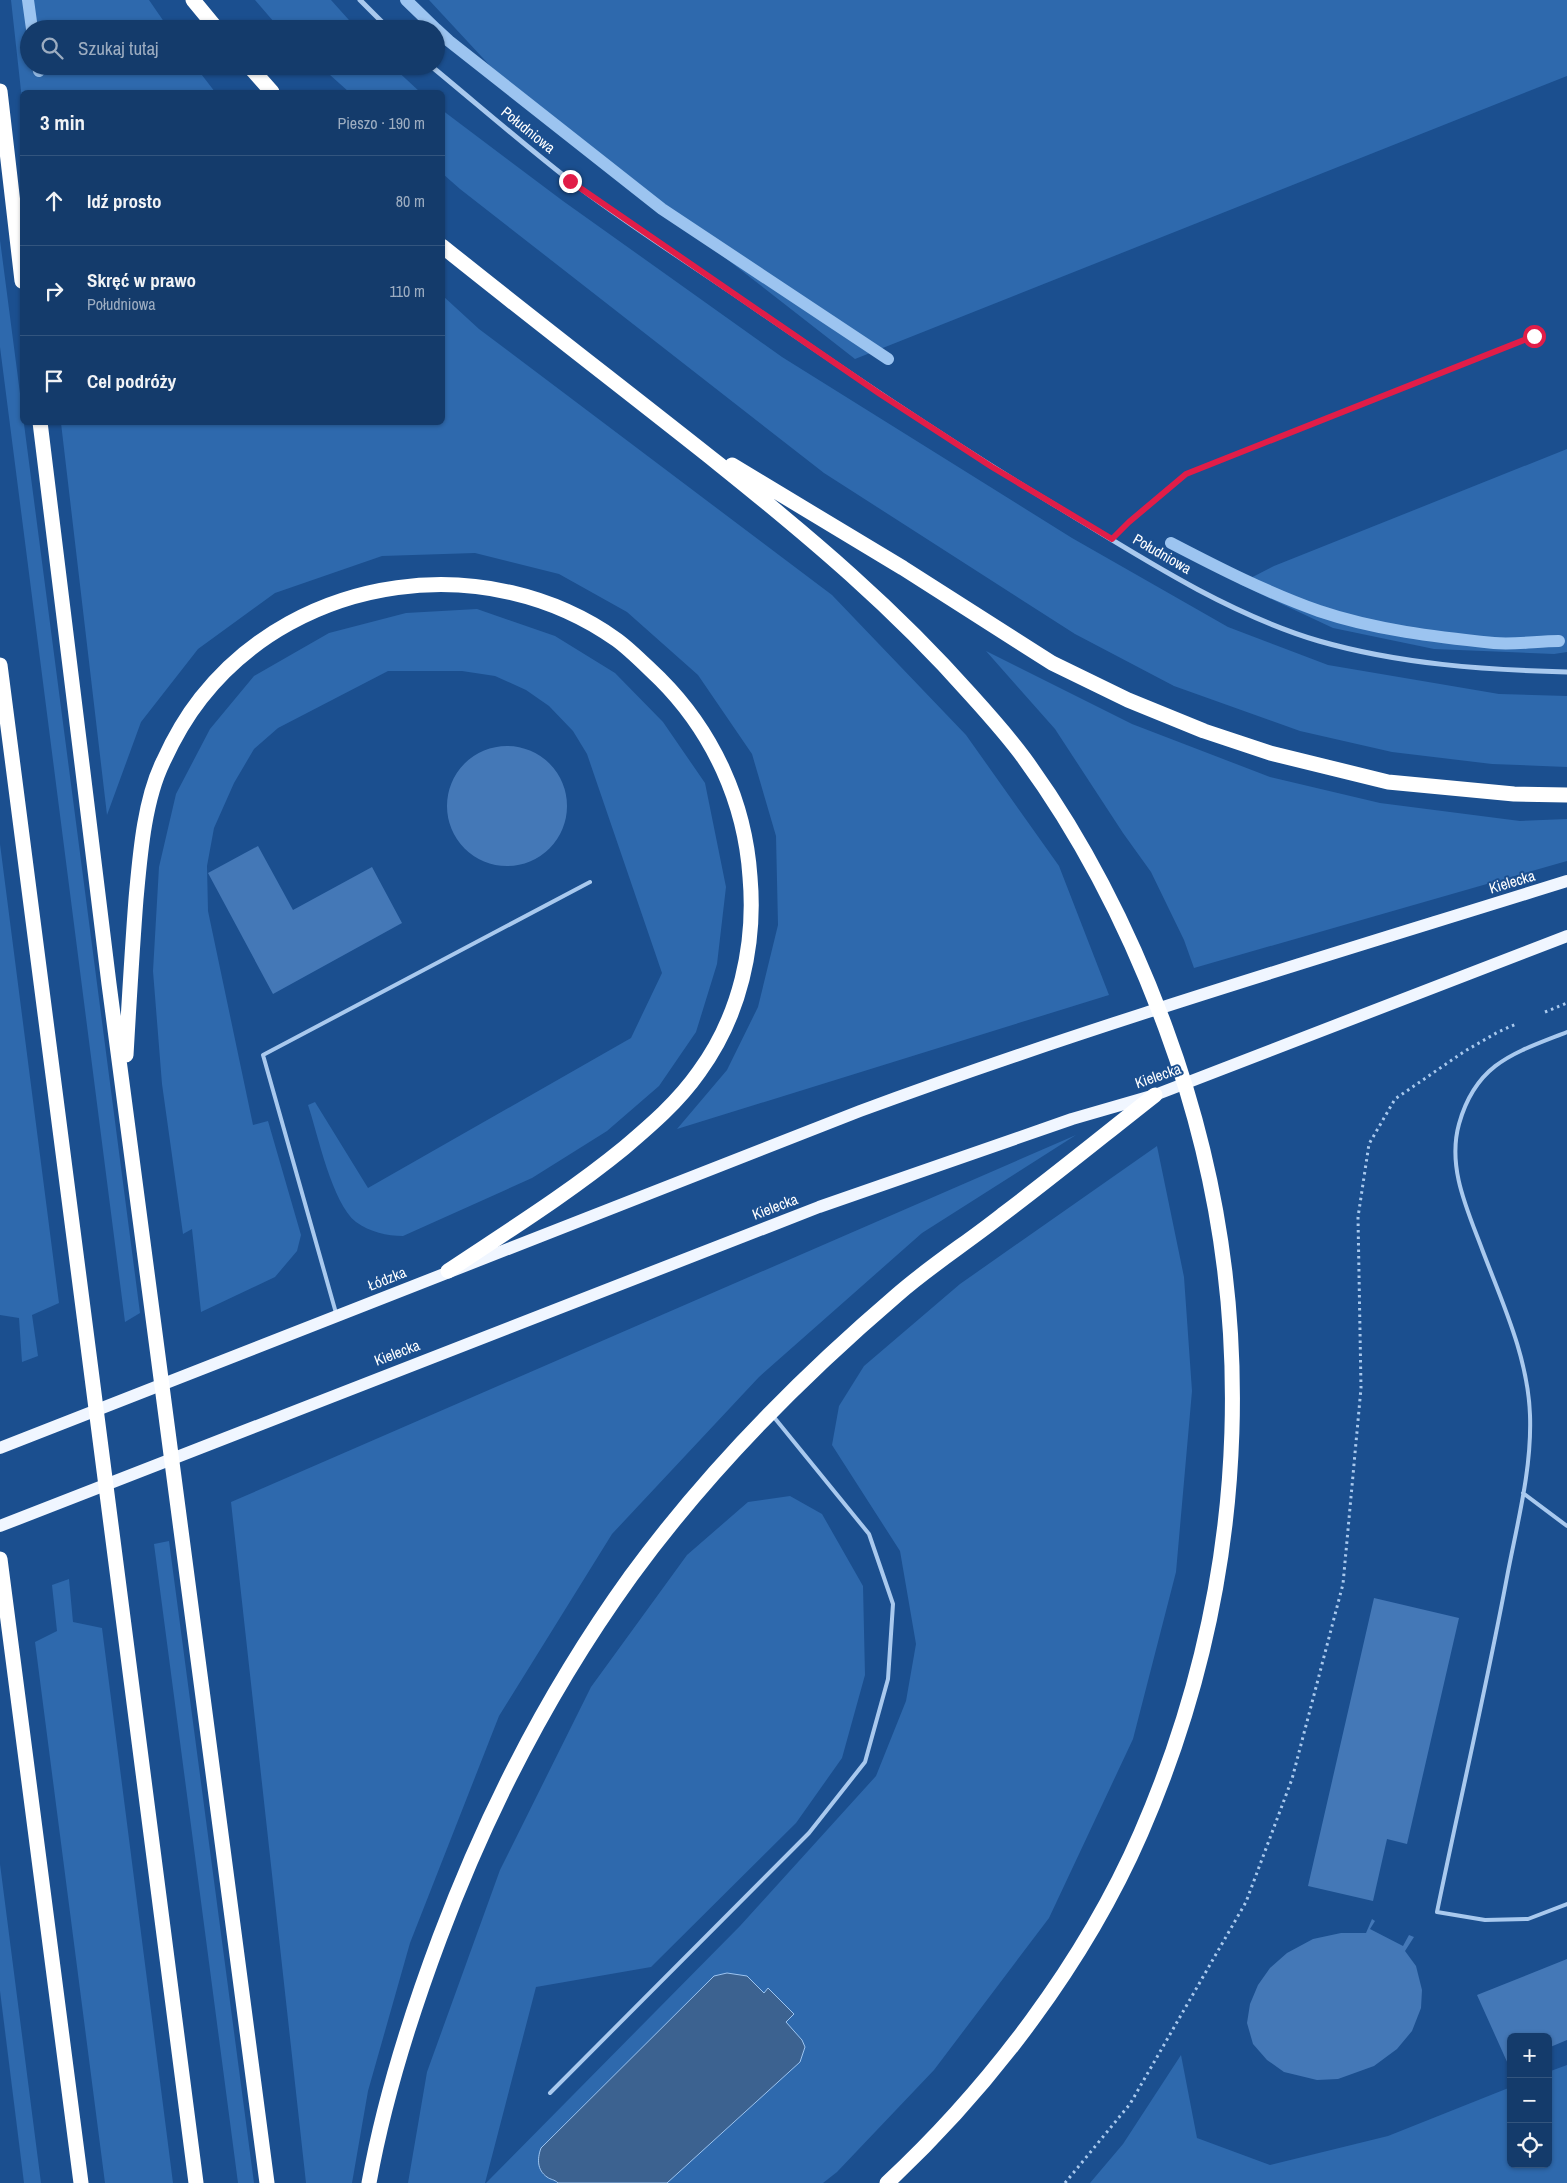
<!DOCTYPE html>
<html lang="pl">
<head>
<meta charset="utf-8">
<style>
  :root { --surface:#143b6b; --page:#214673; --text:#f1f3f6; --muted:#9dadc1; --line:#33557e }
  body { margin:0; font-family:"Archivo Narrow",sans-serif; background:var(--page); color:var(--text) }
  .controls { position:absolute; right:15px; bottom:15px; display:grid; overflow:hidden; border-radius:8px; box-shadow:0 1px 4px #0004 }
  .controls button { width:45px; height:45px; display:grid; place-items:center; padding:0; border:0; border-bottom:1px solid var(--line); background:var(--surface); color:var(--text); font:25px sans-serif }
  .stop { position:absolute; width:15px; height:15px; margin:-11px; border:4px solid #e11d48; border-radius:50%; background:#fff }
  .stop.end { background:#e11d48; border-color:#fff; box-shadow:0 1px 5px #0008 }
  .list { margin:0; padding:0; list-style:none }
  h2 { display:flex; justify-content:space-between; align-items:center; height:65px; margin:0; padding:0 20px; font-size:21px }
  h2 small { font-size:16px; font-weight:400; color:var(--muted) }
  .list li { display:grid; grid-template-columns:32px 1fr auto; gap:15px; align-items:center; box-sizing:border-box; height:90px; padding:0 20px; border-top:1px solid var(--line) }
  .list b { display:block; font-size:19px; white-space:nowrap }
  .list p { margin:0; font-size:16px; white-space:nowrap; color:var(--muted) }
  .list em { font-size:16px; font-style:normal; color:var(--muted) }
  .icon { flex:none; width:28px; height:28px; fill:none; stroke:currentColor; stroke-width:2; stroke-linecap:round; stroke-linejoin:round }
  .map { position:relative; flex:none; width:1567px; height:2183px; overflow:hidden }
  .search { position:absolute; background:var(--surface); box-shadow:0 1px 4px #0004; left:20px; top:20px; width:425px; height:55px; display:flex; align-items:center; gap:12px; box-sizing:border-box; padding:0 18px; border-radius:28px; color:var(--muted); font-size:19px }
  .panel { position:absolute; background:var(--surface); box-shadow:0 1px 4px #0004; left:20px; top:90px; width:425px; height:335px; border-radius:8px }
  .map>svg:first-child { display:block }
  .green { fill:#2e69ad }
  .water { fill:#3c6290; stroke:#9cc4f0 }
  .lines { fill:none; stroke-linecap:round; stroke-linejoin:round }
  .stream { stroke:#9cc4f0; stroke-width:12 }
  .building { fill:#4478b7 }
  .path { stroke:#a9c9ee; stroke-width:3; stroke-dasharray:2.5 4; stroke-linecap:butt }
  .service { stroke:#a9c9ee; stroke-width:4 }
  .minor { stroke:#a9c9ee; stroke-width:5 }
  .primary { stroke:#f0f6ff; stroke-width:12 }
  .motorway { stroke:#fff; stroke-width:15 }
  .route { stroke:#e11d48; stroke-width:6 }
  .labels { text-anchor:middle; stroke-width:4; stroke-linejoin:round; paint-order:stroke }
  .street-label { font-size:15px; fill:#fff; stroke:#1b4f8f }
</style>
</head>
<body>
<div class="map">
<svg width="1567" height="2183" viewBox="0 0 1567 2183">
  <rect width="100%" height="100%" fill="#1b4f8f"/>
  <path class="green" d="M11,0H149L169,29H29V66H195L215,92H22V100Z
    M255,0H331L357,29H280Z
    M429,0H1567V76L855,359L520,98Z
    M320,66H392L420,92H349Z
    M442,110L563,201L782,357L1072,538L1228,627L1328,665L1499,694L1567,696V767L1492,764L1392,752L1300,731L1174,686L1075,634L824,473L460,189L443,174Z
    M0,240L140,1313L125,1322L0,347Z
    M443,296L479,329L832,595L966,735L1059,866L1109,995L677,1129L727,1070L758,1007L778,925L776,836L752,754L698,675L627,612L559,574L475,553L382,556L275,593L198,649L141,722L107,815L61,423L442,422Z
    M1567,449V652L1554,654L1434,649L1333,628L1239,584L1274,566Z
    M477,609L555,636L615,673L663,722L705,783L726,887L717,964L696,1032L659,1086L607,1131L532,1178L403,1236C387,1236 370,1232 356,1222C332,1203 318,1135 308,1105L315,1102L368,1188L631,1038L662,973L587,754L573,731L549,706L526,690L495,676L462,671H388L278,728L254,749L234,783L214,828L207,866L208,911L253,1125L268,1121L301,1235L297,1251L275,1277L201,1312L192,1229L183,1234L162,1084L153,971L159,867L176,794L210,729L254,676L329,633L406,613Z
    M986,651L1132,724L1270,777L1380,803L1520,821L1567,819V861L1194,968L1184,940L1151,872L1123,833L1055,729Z
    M0,844L59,1303L32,1315L38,1356L22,1362L19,1318L0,1315Z
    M1076,1135L922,1233L759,1377L612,1534L499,1716L410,1943L368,2091L352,2183H306L231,1502Z
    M1157,1146L1184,1277L1192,1391L1176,1572L1133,1739L1049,1918L934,2070L837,2172L823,2183H486L740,1926L876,1776L906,1701L916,1644L900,1551L832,1445L839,1406L864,1366L960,1284Z
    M790,1496L822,1514L863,1586L865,1675L842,1758L796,1823L651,1967L536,1987L485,2183H408L427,2072L500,1870L591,1687L687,1555L748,1502Z
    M169,1541L254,2183H238L154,1544Z
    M69,1579L73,1622L102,1628L173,2183H105L35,1642L57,1631L52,1585Z
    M0,1864L41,2183H24L0,1991Z
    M1181,2055L1197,2138L1270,2165L1388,2136L1511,2087V2164H1548V2072L1567,2065V2183H1090L1123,2144Z"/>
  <path class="water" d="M727,1973L747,1976L764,1993L768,1988L794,2014L786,2022L802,2040L805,2047L800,2062L667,2183H558C554,2179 551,2180 547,2177C537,2170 537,2159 541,2148L714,1976Z"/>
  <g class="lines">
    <path class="stream" d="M28,0L32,29
      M406,0L436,29
      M436,29L449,41L662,209L888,359
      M38,66L39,71
      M1171,543C1219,568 1268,593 1319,611C1375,630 1436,637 1494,643C1515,645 1538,641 1559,641"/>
  </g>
  <path class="building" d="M447 806a60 60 0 1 1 120 0a60 60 0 1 1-120 0Z
    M258,846L293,910L372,867L402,923L273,994L208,873Z
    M1374,1598L1459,1618L1407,1844L1387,1839L1373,1901L1308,1886Z
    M1372,1919L1375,1921L1370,1929L1403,1946L1409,1935L1414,1937L1405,1951L1416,1966L1422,1990L1421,2008L1412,2031L1397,2049L1374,2066L1338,2079L1317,2080L1284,2072L1267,2060L1253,2044L1247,2023L1250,2004L1258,1985L1270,1968L1287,1953L1313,1939L1341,1933H1366Z
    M1567,1959V2040L1548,2048V2037H1511V2063L1508,2064L1477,1995Z"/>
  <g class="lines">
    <path class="path" d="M1545,1012L1567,1003
      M1065,2183L1130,2104L1246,1902L1292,1779L1343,1584L1361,1388L1358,1217L1369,1144L1395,1099L1465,1051L1498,1032L1516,1024"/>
    <path class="service" d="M1112,539L1129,522L1186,474L1534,336
      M1567,1032C1514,1053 1476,1063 1459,1124C1447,1167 1467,1209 1482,1249C1502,1302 1528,1357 1530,1415C1532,1469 1517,1524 1507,1577C1486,1689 1460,1800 1437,1912L1485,1920L1528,1919L1567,1904
      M336,1313L263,1055L590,882
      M1523,1493L1567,1526
      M550,2093L809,1833L865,1762L888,1679L893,1604L869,1534L773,1416"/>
    <path class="minor" d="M360,0L389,29
      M431,66C477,104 522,143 568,179C620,219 677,255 731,292C836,364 941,436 1050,502C1134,553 1224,613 1319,641C1399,664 1485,670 1567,672"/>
    <path class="primary" d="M0,1448L860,1111C1093,1025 1330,955 1567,881
      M0,1526L819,1207L1072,1119L1155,1095L1567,936"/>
    <path class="motorway" d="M193,0L217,29
      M249,66L272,92
      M0,91L22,281
      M442,246C534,320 628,392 720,465C811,538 894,608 971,695C990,716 1008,736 1024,758C1084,840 1131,934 1166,1029C1263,1292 1253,1575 1141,1833C1085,1962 990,2087 887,2183
      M40,422L109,984L267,2183
      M732,465L903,568L1052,663L1128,700L1204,731L1270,753L1388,782L1514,794L1567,795
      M0,665L196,2183
      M126,1055C129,1003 132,951 136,899C140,856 144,801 163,762C173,740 186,717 201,698C299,573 488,548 617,640C632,651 646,666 660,679C713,732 745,802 750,877C756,945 740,1016 699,1072C678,1102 651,1125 624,1148C569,1193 508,1231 448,1271
      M0,1559L81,2183
      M369,2183C384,2099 410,2017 440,1937C488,1809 551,1687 631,1576C707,1472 800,1378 897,1295C930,1266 968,1242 1002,1215C1054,1176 1104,1135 1155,1095"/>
  </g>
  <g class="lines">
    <path class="route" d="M570,181L880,394L992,467L1112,539L1129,522L1186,474L1534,336"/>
  </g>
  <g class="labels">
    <g class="street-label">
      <text transform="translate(528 130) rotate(39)" y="5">Południowa</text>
      <text transform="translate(1162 554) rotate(30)" y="5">Południowa</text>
      <text transform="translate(1512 882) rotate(-17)" y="5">Kielecka</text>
      <text transform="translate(1158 1076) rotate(-19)" y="5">Kielecka</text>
      <text transform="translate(775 1207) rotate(-21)" y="5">Kielecka</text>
      <text transform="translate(387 1279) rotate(-22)" y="5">Łódzka</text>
      <text transform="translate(397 1353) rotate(-21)" y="5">Kielecka</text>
    </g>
  </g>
</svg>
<div class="controls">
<button>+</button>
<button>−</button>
<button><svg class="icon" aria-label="locate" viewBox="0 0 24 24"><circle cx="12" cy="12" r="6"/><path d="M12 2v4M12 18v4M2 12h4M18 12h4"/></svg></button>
</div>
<div class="stop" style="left:1534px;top:336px"></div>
<div class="stop end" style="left:570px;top:181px"></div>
<div class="search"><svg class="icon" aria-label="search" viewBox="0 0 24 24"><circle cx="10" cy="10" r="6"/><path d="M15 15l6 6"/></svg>Szukaj tutaj</div>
<section class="panel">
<h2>3 min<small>Pieszo · 190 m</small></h2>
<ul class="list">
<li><svg class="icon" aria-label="ahead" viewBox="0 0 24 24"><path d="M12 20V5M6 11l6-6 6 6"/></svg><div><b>Idź prosto</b></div><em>80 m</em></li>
<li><svg class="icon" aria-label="right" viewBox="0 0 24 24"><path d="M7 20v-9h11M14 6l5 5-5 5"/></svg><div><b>Skręć w prawo</b><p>Południowa</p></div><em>110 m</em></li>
<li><svg class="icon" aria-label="arrive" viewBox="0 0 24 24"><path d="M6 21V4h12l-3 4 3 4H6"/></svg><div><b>Cel podróży</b></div></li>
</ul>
</section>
</div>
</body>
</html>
